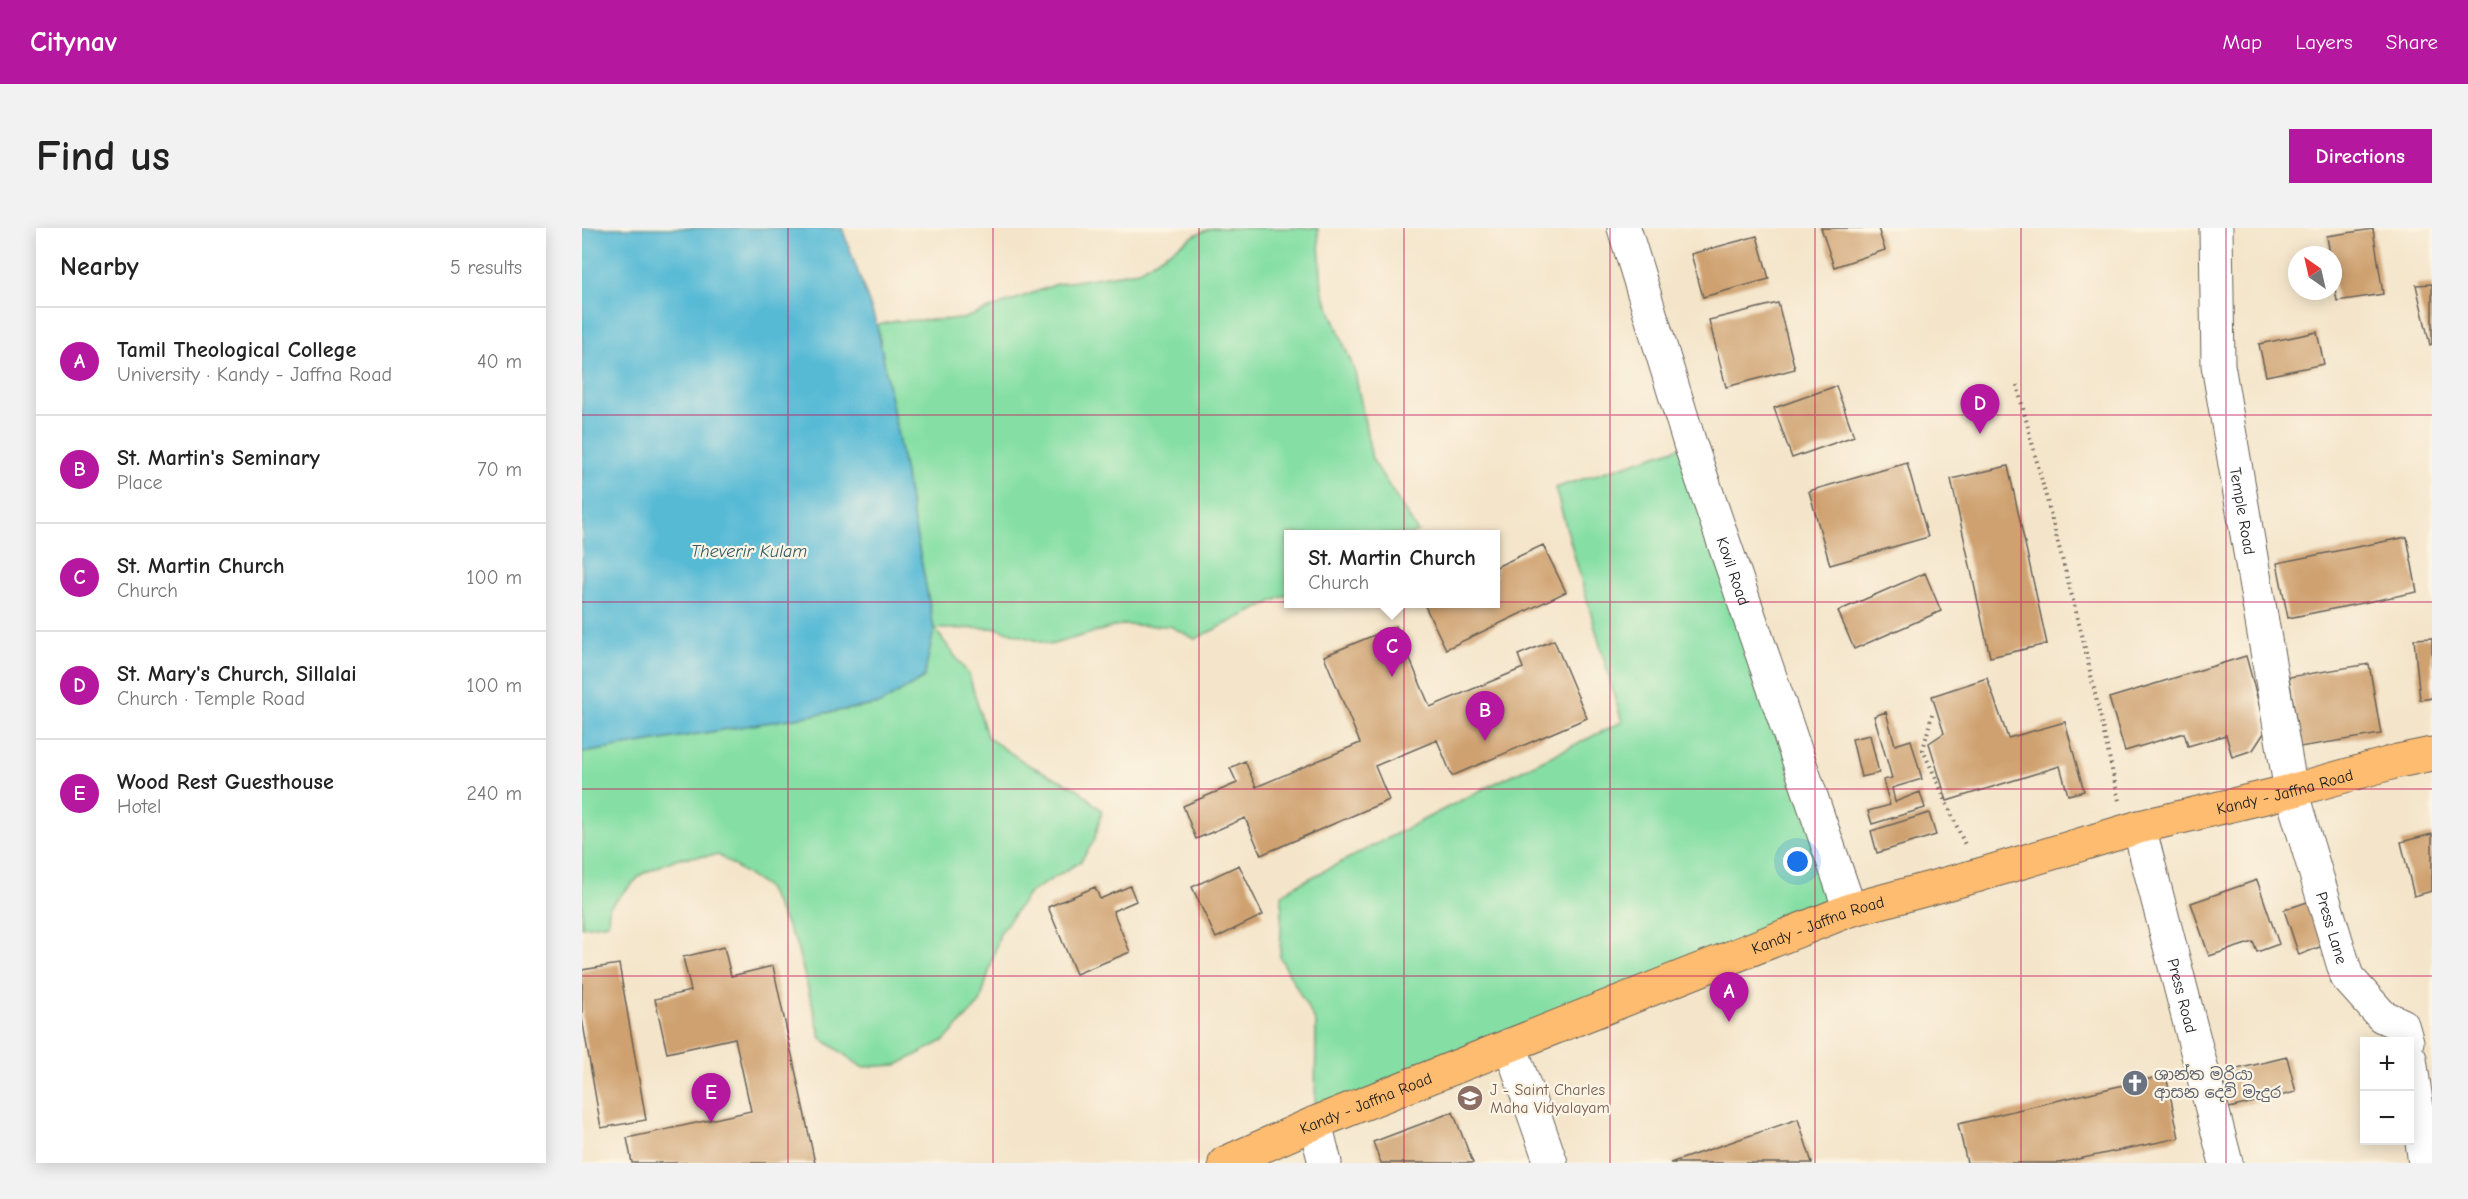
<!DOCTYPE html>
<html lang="en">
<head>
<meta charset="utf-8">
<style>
  :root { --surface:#fff; --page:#f2f2f2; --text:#222; --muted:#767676; --line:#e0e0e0; --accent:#b5179e }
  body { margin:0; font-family:"Comic Neue","Noto Sans Sinhala",sans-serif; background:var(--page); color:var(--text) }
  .controls { position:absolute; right:18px; bottom:18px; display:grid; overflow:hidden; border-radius:0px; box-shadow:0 3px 15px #0003 }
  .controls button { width:54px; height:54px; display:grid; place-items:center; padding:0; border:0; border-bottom:2px solid var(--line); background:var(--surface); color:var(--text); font:30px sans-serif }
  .compass { position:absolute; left:1706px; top:18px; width:54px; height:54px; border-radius:50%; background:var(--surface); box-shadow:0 3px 15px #0003; rotate:326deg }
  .you { position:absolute; left:1216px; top:634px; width:21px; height:21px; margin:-15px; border:4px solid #fff; border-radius:50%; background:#1a73e8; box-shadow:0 0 0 9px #1a73e833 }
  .badge { display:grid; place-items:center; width:39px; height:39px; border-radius:50%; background:var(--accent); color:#fff; font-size:20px; font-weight:700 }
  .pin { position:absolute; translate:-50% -50px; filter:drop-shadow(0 2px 3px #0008) }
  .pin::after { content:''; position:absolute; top:32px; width:21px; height:18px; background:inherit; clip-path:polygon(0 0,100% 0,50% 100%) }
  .popup { position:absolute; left:702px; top:302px; width:216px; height:78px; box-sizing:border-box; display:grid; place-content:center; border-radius:0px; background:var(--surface); filter:drop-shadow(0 2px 4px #0005); font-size:20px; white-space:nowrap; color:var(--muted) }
  .popup b { font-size:22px; color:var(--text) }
  .popup::after { content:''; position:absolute; left:50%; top:100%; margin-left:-12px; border:12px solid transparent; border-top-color:var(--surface) }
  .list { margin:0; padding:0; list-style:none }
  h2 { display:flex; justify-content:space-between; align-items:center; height:78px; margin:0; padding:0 24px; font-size:26px }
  h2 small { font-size:20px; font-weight:400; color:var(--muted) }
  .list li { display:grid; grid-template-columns:39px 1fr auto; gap:18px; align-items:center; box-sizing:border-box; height:108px; padding:0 24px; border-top:2px solid var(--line) }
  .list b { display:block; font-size:22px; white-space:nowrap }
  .list p { margin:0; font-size:20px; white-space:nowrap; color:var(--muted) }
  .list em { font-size:20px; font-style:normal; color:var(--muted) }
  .map { position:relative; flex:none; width:1850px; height:935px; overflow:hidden; border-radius:0px }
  header { display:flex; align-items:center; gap:36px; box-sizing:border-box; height:84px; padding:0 30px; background:var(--accent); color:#fff }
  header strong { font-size:28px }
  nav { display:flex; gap:33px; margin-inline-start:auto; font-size:21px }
  .intro { display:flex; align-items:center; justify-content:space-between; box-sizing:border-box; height:144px; padding:0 36px }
  h1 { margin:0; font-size:42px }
  .button { padding:15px 27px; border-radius:0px; background:var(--accent); color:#fff; font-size:21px; font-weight:700 }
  main { display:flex; gap:36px; padding:0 36px }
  aside { flex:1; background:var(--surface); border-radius:0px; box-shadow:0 3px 15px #0003 }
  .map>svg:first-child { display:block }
  .green { fill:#85dfa4; stroke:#507e60; stroke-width:1.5 }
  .water { fill:#57bad5; stroke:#3a6b78; stroke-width:1.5 }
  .building { fill:#cfa170 }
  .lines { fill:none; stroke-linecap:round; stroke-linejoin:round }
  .minor-casing { stroke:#686259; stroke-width:35 }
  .highway-casing { stroke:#686259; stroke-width:35 }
  .path { stroke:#686259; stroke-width:4; stroke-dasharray:1.5 4.5; stroke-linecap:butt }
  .minor { stroke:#fff; stroke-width:33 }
  .highway { stroke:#fdbc70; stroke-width:33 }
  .grid { fill:none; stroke:#c2185b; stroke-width:1.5; stroke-opacity:0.55 }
  .labels { text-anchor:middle; stroke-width:4.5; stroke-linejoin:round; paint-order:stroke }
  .street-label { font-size:16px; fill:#1c1c1c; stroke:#fcf5e5 }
  .worship-label { font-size:16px; fill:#5b616d; stroke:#fcf5e5; text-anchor:start }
  .education-label { font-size:16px; fill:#785e54; stroke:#fcf5e5; text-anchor:start }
  .water-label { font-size:18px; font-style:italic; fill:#345b66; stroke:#fcf5e5 }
</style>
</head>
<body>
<header>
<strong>Citynav</strong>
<nav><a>Map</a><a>Layers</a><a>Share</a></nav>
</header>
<div class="intro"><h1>Find us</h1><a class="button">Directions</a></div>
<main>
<aside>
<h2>Nearby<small>5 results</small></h2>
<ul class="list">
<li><span class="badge">A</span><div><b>Tamil Theological College</b><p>University · Kandy - Jaffna Road</p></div><em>40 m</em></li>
<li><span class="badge">B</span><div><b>St. Martin's Seminary</b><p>Place</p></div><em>70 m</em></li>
<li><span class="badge">C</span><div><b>St. Martin Church</b><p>Church</p></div><em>100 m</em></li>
<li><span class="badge">D</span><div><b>St. Mary's Church, Sillalai</b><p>Church · Temple Road</p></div><em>100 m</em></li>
<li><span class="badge">E</span><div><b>Wood Rest Guesthouse</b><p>Hotel</p></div><em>240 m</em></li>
</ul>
</aside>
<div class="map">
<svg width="1850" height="935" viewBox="0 0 1850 935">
  <rect width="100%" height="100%" fill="#fcf5e5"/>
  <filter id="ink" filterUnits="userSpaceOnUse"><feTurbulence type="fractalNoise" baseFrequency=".0167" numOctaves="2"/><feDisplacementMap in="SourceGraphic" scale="12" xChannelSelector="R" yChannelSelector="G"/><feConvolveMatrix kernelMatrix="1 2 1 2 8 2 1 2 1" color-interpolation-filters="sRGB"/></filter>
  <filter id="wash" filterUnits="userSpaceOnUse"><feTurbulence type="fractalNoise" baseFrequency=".008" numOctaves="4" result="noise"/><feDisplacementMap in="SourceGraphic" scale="24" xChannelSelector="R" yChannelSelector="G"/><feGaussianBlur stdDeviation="1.35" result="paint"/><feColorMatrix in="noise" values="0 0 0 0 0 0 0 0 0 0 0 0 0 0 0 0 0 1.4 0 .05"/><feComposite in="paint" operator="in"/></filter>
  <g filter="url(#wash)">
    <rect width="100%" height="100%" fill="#f4e5ca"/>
    <path class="green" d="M630,0H736L740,62L773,144L790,231L836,304L830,306H706V366L613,411L588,398L538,397L468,417L414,400L353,401L387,447L405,509L445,536L496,561L520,583L512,613L498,634L447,665L418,705L398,775L363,812L315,837L280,839L239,810L214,715L185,660L136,627L96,630L60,646L27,679L26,695L0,699V525L298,476L352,401L295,97L314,93L380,91L475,56L556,43L615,6Z
      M1108,216L1268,682L733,895L734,795L698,729L700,667L709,660L903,560L1040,494L973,260Z"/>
    <path class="water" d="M0,0H260L295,97L352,401L342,450L298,476L0,525Z"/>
    <g id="blocks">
      <path class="building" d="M1239,0H1296L1303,22L1252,39Z
        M1791,1L1801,66L1755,73L1751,50V27H1748L1745,8Z
        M1175,8L1187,51L1121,69L1109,26Z
        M1850,56V116L1848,117L1834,57Z
        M1196,75L1213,141L1144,159L1127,92Z
        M1735,104L1742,136L1684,148L1677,116Z
        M1254,158L1272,208L1210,230L1192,180Z
        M1325,235L1346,309L1248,337L1227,263Z
        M1426,238L1465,416L1408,429L1369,251Z
        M1825,309L1835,364L1706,390L1695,335Z
        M961,317L984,364L864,421L842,376H914V339Z
        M1343,345L1359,383L1272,421L1256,383Z
        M814,398L848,479L941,440L936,427L972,412L1005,490L870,548L855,512L793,538L807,572L679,627L663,590L614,611L601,578L655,555L648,540L663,533L674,559L778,515L742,428Z
        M1850,410V470L1838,472L1832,411Z
        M1664,428L1684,502L1671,522L1650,529L1644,507L1606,518L1602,505L1543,523L1527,470Z
        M1787,436L1799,506L1718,519L1707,449Z
        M1405,450L1426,510L1483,494L1502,563L1486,567L1478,538L1365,573L1347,515L1362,505L1350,468Z
        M1304,484L1313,517L1329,512L1340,551L1310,560L1313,574L1338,564L1343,580L1290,596L1286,583L1308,577L1301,552L1310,550L1292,488Z
        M1288,507L1297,545L1279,549L1270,511Z
        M1347,585L1354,607L1295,625L1289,603Z
        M1850,606V663L1832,668L1819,614Z
        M657,637L681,687L634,710L610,659Z
        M1675,652L1697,716L1675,724L1671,714L1627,728L1609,675Z
        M548,658L554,673L531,683L548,724L494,746L466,679L513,659L518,671Z
        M1728,673L1743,717L1717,727L1702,682Z
        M142,719L149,748L191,738L233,935H50L45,910L169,883L153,810L85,825L73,771L109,763L101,729Z
        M37,736L64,892L19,900L0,790V742Z
        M1705,829L1714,864L1647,880L1639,845Z
        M1584,847L1597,910L1477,935H1385L1376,896Z
        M871,884L891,935H799L791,914Z
        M1216,891L1230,935H1088Z"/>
    </g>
  </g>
  <g filter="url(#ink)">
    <use href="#blocks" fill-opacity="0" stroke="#686259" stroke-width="1.5"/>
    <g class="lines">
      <defs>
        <g id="minor">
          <path id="s1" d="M1042,0L1108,216L1268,682"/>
          <path id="s2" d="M1634,0L1636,137L1709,563L1765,749L1800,788L1820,797L1825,814"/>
          <path id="s3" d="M1557,599L1644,935"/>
          <path d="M928,817L969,935"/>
          <path d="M1828,831L1843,935"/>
          <path d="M733,895L743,935"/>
        </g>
        <g id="highway">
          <path id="s4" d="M643,935L733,895L1268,682L1397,647L1557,599L1709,563L1816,533L1850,526"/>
        </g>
      </defs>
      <use href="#minor" class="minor-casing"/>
      <use href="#highway" class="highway-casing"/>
      <path class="path" d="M1435,157L1500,407L1537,573
        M1350,486L1341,522L1384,619"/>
      <use href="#minor" class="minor"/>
      <use href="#highway" class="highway"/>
    </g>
  </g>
  <path class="grid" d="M206,0V935M411,0V935M617,0V935M822,0V935M1028,0V935M1233,0V935M1439,0V935M1644,0V935M0,187H1850M0,374H1850M0,561H1850M0,748H1850"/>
  <defs>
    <symbol id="church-disc" viewBox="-11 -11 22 22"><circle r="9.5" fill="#6b7280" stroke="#fcf5e5"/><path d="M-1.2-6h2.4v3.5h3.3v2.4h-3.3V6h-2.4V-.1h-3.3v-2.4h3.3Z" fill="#fff"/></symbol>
    <symbol id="school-disc" viewBox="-11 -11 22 22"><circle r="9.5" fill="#8d6e63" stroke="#fcf5e5"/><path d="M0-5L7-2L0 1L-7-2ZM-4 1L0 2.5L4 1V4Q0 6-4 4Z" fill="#fff"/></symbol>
  </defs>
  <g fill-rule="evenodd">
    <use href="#church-disc" x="1538" y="840" width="30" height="30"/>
    <use href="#school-disc" x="873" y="855" width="30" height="30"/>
  </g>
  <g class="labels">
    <g class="street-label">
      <text dy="6" stroke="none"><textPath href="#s2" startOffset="285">Temple Road</textPath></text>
      <text dy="6" stroke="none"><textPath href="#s1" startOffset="360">Kovil Road</textPath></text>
      <text dy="6" stroke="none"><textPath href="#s4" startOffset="1125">Kandy - Jaffna Road</textPath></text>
      <text dy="6" stroke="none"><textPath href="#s4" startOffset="639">Kandy - Jaffna Road</textPath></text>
      <text dy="6" stroke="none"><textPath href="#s2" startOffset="712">Press Lane</textPath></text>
      <text dy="6" stroke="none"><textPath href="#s3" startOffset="174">Press Road</textPath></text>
      <text dy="6" stroke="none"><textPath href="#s4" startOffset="153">Kandy - Jaffna Road</textPath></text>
    </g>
    <g class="worship-label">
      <text x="1572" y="852">ශාන්ත මරියා<tspan x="1572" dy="18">ආසන දෙව් මැදුර</tspan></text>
    </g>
    <g class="education-label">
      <text x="908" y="867">J - Saint Charles<tspan x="908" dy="18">Maha Vidyalayam</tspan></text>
    </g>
    <g class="water-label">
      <text x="167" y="329">Theverir Kulam</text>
    </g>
  </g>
</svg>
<div class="controls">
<button>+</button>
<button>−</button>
</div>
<svg class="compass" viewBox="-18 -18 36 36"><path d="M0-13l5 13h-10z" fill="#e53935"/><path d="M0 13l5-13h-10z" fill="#767676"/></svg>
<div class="you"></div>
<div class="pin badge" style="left:1147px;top:794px">A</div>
<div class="pin badge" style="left:903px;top:513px">B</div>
<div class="pin badge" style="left:810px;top:449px">C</div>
<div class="popup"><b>St. Martin Church</b>Church</div>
<div class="pin badge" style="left:1398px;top:206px">D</div>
<div class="pin badge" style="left:129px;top:895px">E</div>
</div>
</main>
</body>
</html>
